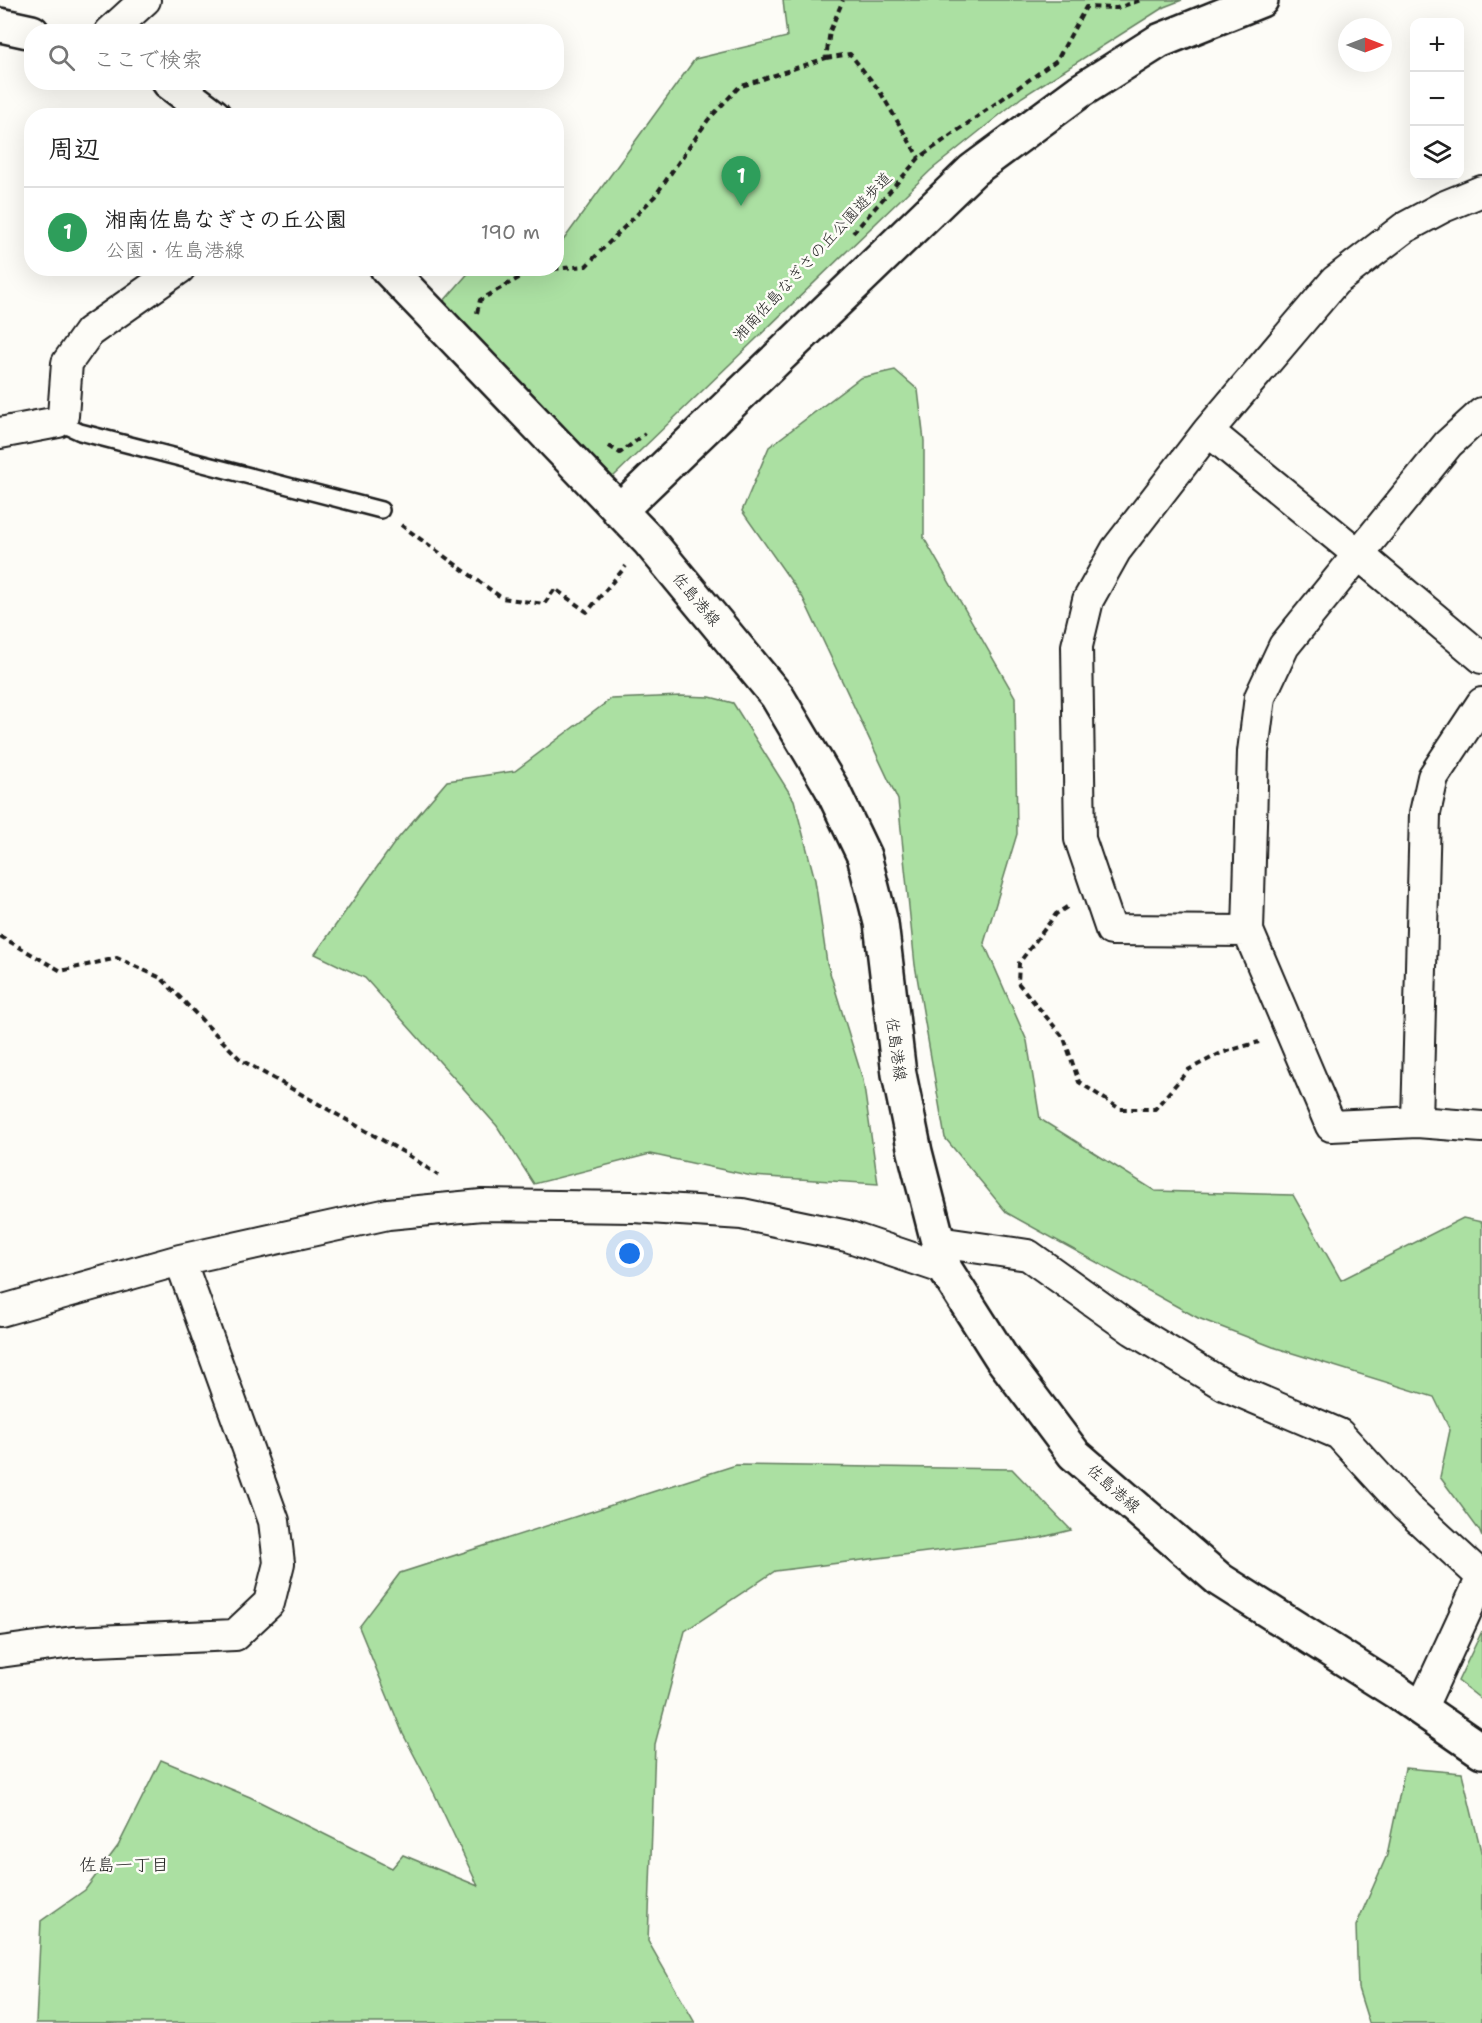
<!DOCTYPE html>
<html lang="ja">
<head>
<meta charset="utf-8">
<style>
  :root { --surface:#fff; --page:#f2f2f2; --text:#222; --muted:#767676; --line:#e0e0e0; --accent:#0b8043 }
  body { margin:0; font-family:"Shantell Sans","Klee One",sans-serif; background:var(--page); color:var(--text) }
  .controls { position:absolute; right:18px; top:18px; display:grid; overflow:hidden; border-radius:12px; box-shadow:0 6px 24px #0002 }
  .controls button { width:54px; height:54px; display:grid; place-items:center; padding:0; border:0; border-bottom:2px solid var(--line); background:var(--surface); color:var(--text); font:30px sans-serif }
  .compass { position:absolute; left:1338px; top:18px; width:54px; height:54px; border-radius:50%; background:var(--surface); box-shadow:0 6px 24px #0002; rotate:90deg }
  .you { position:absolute; left:630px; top:1254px; width:21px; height:21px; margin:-15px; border:4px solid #fff; border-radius:50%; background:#1a73e8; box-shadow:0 0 0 9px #1a73e833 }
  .badge { display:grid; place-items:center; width:39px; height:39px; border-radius:50%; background:var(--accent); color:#fff; font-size:20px; font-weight:700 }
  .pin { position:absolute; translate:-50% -50px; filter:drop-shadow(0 2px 3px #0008) }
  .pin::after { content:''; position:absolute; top:32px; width:21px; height:18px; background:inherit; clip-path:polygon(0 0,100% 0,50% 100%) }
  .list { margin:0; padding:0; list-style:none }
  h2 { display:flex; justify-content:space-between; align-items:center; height:78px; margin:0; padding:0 24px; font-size:26px }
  h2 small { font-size:20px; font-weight:400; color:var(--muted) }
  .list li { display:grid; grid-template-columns:39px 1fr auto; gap:18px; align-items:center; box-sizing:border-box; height:90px; padding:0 24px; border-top:2px solid var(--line) }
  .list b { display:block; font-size:22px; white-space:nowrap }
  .list p { margin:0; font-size:20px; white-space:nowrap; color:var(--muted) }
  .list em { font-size:20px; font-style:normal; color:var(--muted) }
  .icon { flex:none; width:33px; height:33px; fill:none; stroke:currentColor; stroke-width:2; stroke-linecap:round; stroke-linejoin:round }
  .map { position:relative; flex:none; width:1482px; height:2023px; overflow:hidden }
  .search { position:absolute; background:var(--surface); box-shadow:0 6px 24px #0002; left:24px; top:24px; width:540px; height:66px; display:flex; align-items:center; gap:15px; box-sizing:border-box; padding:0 21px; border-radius:24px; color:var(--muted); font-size:22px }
  .panel { position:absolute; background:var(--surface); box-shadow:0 6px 24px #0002; left:24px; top:108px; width:540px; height:168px; border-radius:24px }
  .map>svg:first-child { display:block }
  .green { fill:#abe0a2; stroke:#647e5f; stroke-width:1.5 }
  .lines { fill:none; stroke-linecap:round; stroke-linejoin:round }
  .lane-casing { stroke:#1c1c1c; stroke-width:20 }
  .street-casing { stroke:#1c1c1c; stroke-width:34 }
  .secondary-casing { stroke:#1c1c1c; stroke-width:38 }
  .path { stroke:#1c1c1c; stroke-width:4; stroke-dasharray:6 4.5; stroke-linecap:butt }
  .lane { stroke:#fdfcf7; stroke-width:15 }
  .street { stroke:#fdfcf7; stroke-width:30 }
  .secondary { stroke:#fdfcf7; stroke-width:33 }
  .labels { text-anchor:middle; stroke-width:5; stroke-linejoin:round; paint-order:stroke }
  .street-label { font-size:16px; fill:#1c1c1c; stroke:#fdfcf7 }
  .neighbourhood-label { font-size:18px; fill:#1c1c1c; stroke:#fdfcf7 }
</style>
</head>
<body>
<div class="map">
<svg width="1482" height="2023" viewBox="0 0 1482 2023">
  <rect width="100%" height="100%" fill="#fdfcf7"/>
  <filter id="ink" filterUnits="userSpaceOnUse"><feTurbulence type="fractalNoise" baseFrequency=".0167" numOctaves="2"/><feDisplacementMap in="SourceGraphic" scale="12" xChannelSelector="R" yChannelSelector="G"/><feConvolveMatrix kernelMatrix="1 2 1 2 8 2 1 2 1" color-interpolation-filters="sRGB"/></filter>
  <g filter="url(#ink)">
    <path class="green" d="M783,0H1182L1164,7L1022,97L931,170L613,477L443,302L472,269L556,268L557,242H562L695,59L787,37Z
      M895,370L918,390L924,441V538L1015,697L1017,834L984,943L1027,1041L1040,1119L1155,1191L1293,1195L1341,1280L1463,1218L1482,1222V1537L1479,1530L1440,1477L1450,1430L1434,1397L1273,1347L1198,1318L1007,1213L945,1138L915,965L898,800L803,598L742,511L769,447L860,378Z
      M681,696L710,697L733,703L794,800L815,880L827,963L863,1080L878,1184L752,1176L650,1154L534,1184L497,1126L365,978L315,954L395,842L447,781L515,771L611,699Z
      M736,1465L1012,1469L1071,1530L1039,1538L775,1571L685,1631L655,1744L648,1941L695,2023H36L41,1921L85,1890L118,1846L161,1760L250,1797L392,1868L403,1855L478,1886L435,1795L403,1734L359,1627L400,1573Z
      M1482,1631V1700L1458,1681Z
      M1405,1768L1462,1773L1482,1855V2023H1369L1358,1988L1356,1926L1387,1855Z"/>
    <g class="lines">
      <defs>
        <path id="lane" d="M58,422L80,432L381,510"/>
        <path id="street" d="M110,32L145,0
          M1482,413L1448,444L1284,646L1260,697L1253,752L1248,931L1331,1126L1417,1122L1482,1127
          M1208,431L1358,554L1482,658
          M0,433L58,422L63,416L67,363L89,332L180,268
          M1248,931L1111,930L1080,839L1077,646L1088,600L1116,550L1208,431L1335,281L1404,228L1443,207L1482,191
          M1417,1122L1425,813L1433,777L1482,703
          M938,1242L1028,1255L1133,1330L1224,1385L1339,1434L1406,1507L1482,1577L1421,1709
          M0,1311L180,1260L388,1214L482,1205L634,1207L742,1214L847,1236L945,1269
          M0,1652L73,1642L235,1635L269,1603L279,1563L274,1521L180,1260"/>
        <path id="secondary" d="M0,25L32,32
          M169,82L214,116
          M387,268L648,540L777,696L831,787L864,856L881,923L899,1074L915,1152L945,1269L1001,1357L1074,1454L1220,1580L1395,1691L1482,1751
          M619,511L973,170L1080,91L1159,41L1261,0"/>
      </defs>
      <use href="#lane" class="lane-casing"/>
      <use href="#street" class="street-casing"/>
      <use href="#secondary" class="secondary-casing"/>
      <path class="path" d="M826,58L850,54L879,90L919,158
        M853,233L919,158L1057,60L1086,7L1117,8L1141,0
        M477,313L480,300L531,271L586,266L655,196L708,120L739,87L826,58L830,31L843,0
        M609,446L620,453L645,434
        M401,525L502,598L544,604L555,589L587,612L626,566
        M1067,907L1056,914L1019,963L1018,983L1064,1038L1079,1082L1120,1109H1155L1188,1070L1221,1053L1259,1042
        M0,936L61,971L117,958L161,978L241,1060L405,1153L438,1175"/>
      <use href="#lane" class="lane"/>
      <use href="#street" class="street"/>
      <use href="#secondary" class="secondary"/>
    </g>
  </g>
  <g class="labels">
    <g class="street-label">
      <text transform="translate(812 256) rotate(-47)" y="6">湘南佐島なぎさの丘公園遊歩道</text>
      <text transform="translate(697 599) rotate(50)" y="6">佐島港線</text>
      <text transform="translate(897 1049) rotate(82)" y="6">佐島港線</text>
      <text transform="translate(1114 1488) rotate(41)" y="6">佐島港線</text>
    </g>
    <g class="neighbourhood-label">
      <text x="124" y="1871">佐島一丁目</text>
    </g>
  </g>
</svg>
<div class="controls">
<button>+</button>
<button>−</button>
<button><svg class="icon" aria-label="layers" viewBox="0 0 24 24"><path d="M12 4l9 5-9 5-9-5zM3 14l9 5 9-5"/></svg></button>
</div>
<svg class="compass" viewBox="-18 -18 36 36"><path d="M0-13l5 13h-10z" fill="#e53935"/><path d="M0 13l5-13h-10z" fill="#767676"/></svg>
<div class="you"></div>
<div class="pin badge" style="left:741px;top:206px;background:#2e9e5b">1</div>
<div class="search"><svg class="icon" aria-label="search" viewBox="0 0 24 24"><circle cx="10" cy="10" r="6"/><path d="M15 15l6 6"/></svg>ここで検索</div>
<section class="panel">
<h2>周辺<small></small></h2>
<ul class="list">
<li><span class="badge" style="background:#2e9e5b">1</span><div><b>湘南佐島なぎさの丘公園</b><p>公園 · 佐島港線</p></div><em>190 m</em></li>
</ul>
</section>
</div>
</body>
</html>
